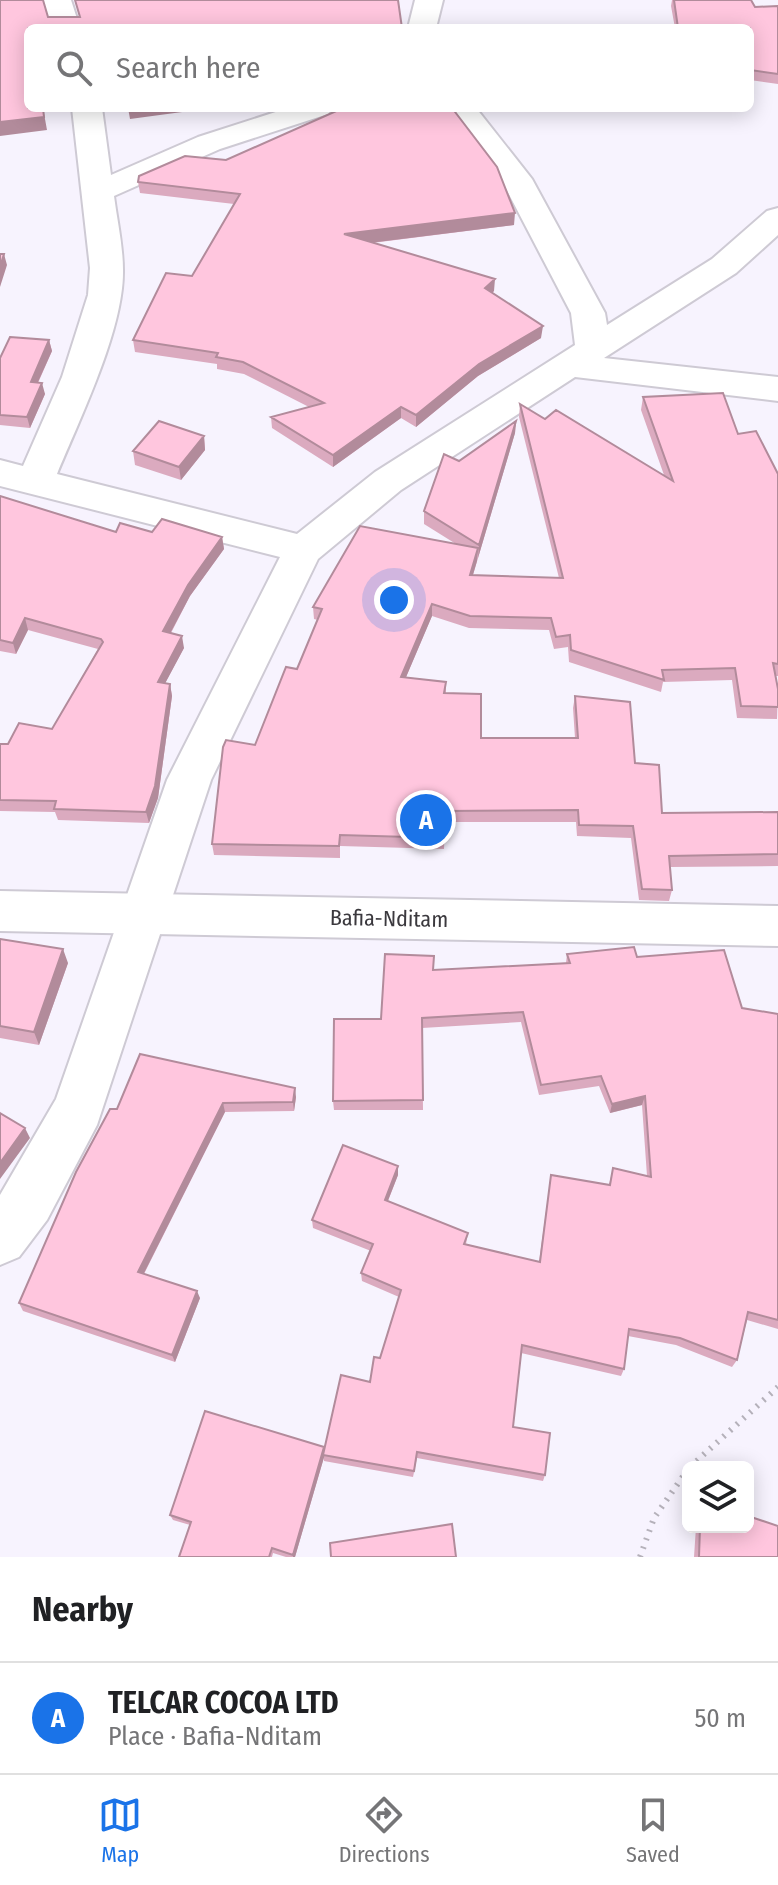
<!DOCTYPE html>
<html lang="en">
<head>
<meta charset="utf-8">
<style>
  :root { --surface:#fff; --page:#f6f6f6; --text:#202124; --muted:#757577; --line:#e0e0e0; --accent:#1a73e8 }
  body { margin:0; font-family:"Fira Sans Condensed",sans-serif; background:var(--page); color:var(--text) }
  .controls { position:absolute; right:24px; bottom:24px; display:grid; overflow:hidden; border-radius:12px; box-shadow:0 4px 20px #0003 }
  .controls button { width:72px; height:72px; display:grid; place-items:center; padding:0; border:0; border-bottom:2px solid var(--line); background:var(--surface); color:var(--text); font:40px sans-serif }
  .you { position:absolute; left:394px; top:600px; width:28px; height:28px; margin:-20px; border:6px solid #fff; border-radius:50%; background:#1a73e8; box-shadow:0 0 0 12px #1a73e833 }
  .badge { display:grid; place-items:center; width:52px; height:52px; border-radius:50%; background:var(--accent); color:#fff; font-size:26px; font-weight:700 }
  .pin { position:absolute; translate:-50% -50%; border:4px solid #fff; box-shadow:0 2px 8px #0006 }
  .list { margin:0; padding:0; list-style:none }
  h2 { display:flex; justify-content:space-between; align-items:center; height:104px; margin:0; padding:0 32px; font-size:34px }
  h2 small { font-size:26px; font-weight:400; color:var(--muted) }
  .list li { display:grid; grid-template-columns:52px 1fr auto; gap:24px; align-items:center; box-sizing:border-box; height:112px; padding:0 32px; border-top:2px solid var(--line) }
  .list b { display:block; font-size:30px; white-space:nowrap }
  .list p { margin:0; font-size:26px; white-space:nowrap; color:var(--muted) }
  .list em { font-size:26px; font-style:normal; color:var(--muted) }
  .icon { flex:none; width:44px; height:44px; fill:none; stroke:currentColor; stroke-width:2; stroke-linecap:round; stroke-linejoin:round }
  .map { position:relative; flex:none; width:778px; height:1557px; overflow:hidden }
  .search { position:absolute; background:var(--surface); box-shadow:0 4px 20px #0003; left:24px; right:24px; top:24px; height:88px; display:flex; align-items:center; gap:20px; box-sizing:border-box; padding:0 28px; border-radius:12px; color:var(--muted); font-size:30px }
  .sheet { height:216px; background:var(--surface) }
  nav { display:flex; justify-content:space-around; align-items:center; box-sizing:border-box; height:112px; border-top:2px solid var(--line); background:var(--surface); font-size:22px; color:var(--muted) }
  nav a { display:grid; justify-items:center; gap:4px }
  nav .on { color:var(--accent) }
  .map>svg:first-child { display:block }
  .lines { fill:none; stroke-linecap:round; stroke-linejoin:round }
  .minor-casing { stroke:#cecad4; stroke-width:4 }
  .major-casing { stroke:#cecad4; stroke-width:4 }
  .path { stroke:#b5b1ba; stroke-width:6; stroke-dasharray:2 7; stroke-linecap:butt }
  .minor { fill:#fff; fill-rule:evenodd }
  .major { fill:#fff; fill-rule:evenodd }
  .wall { fill:#dbaabf }
  .shaded-wall { fill:#b28b9b }
  .building { fill:#ffc6de; stroke:#b28b9b; stroke-width:2 }
  .labels { text-anchor:middle; stroke-width:7; stroke-linejoin:round; paint-order:stroke }
  .street-label { font-size:22px; fill:#3b393e; stroke:#fff }
</style>
</head>
<body>
<div class="map">
<svg width="778" height="1557" viewBox="0 0 778 1557">
  <rect width="100%" height="100%" fill="#f7f3fe"/>
  <g class="lines">
    <defs>
      <path id="minor" d="M43,0H71L80,28H52Z
        M415,0H443L436,28H408Z
        M72,108H102L111,175L198,137L288,108H333L328,114L220,149L114,196C117,220 123,245 123,270C124,329 80,418 57,474L297,534L375,472L575,345L571,313L502,181L446,108H476L532,179L605,313L607,325L712,259L767,211L778,208V235L736,273L604,358L778,377V401L575,377L401,490L318,559L211,780L97,1125L47,1220L19,1257L0,1265V1195L56,1099L167,780L280,557L0,486V460L23,466L62,377L88,295L90,268Z"/>
      <path id="major" d="M0,891L778,906V946L0,931Z"/>
    </defs>
    <use href="#minor" class="minor-casing"/>
    <use href="#major" class="major-casing"/>
    <path class="path" d="M690,1467L778,1387
      M640,1557L654,1518L688,1469"/>
    <use href="#minor" class="minor"/>
    <use href="#major" class="major"/>
  </g>
  <path class="wall" d="M672,0H751L755,7L778,6V84L750,80V28H675L671,6Z
    M226,160L514,225L372,243L494,291L492,293L541,338L478,376L416,427L401,418L333,467L272,428L271,417L309,407L244,374L217,369V364L135,352L133,340L192,276L234,204L140,193L138,182Z
    M49,340L52,351L38,383L45,394L30,428L0,425V358Z
    M643,397L738,434L778,474V676H776L778,689L777,719L737,718L732,680L663,682L661,692L569,662L568,647L554,649L549,630L469,628L432,616L406,677L446,682V693L481,738H575L573,708L575,696L635,763L662,813L778,812V866L670,867L672,890L669,901L639,900L631,838L577,836L576,822H445L444,849L340,846V858L214,855L212,844L255,745L297,669L318,620L314,619L313,607L456,544L424,524V511L459,461L516,421L515,433L473,575L559,578L519,417L520,404L545,419L664,475L641,410Z
    M204,436L205,450L181,480L135,465L133,451Z
    M0,496L116,532H152L222,537L224,549L190,596L171,633L184,648L165,683L170,684L172,696L158,798L149,823L58,820L55,812L0,811V744H8L52,729L98,649L28,630L16,654L0,651Z
    M0,939L68,963L39,1045L0,1038Z
    M567,954L637,957L742,1008L778,1014V1329L747,1320L737,1360L732,1367L676,1345L628,1336L624,1369L621,1376L521,1353L513,1427L545,1475L543,1481L417,1458L413,1477L324,1461V1457L295,1557H286L273,1553L272,1557H179L190,1525L173,1520L170,1515L324,1447V1451L370,1382L380,1358L399,1297L362,1281L361,1273L371,1251L313,1228L312,1220L398,1166V1175L388,1201L468,1233L466,1244L539,1262L551,1175L609,1185L613,1168L647,1176L642,1105L610,1113L599,1086L539,1095L521,1022L422,1028L423,1110H334L333,1101L381,1019L433,970L566,963Z
    M296,1097L294,1111L225,1112L144,1274L200,1298L175,1362L23,1311L19,1303L110,1109Z
    M696,1527H748L778,1557H694Z"/>
  <path class="shaded-wall" d="M43,108L47,130L0,136V122Z
    M128,108H212L130,119Z
    M515,213L514,225L345,246L344,234Z
    M4,254L7,265L0,287V267Z
    M495,279L494,291L484,300L485,288Z
    M543,326L541,338L478,376L416,427V415L479,364Z
    M49,340L52,351L33,393L31,382Z
    M42,383L45,394L30,428L27,417Z
    M401,407V418L333,467V455Z
    M516,421L515,433L478,558L479,545Z
    M204,436L205,450L181,480L179,467Z
    M222,537L224,549L190,596L165,643L163,631L188,585Z
    M478,548L477,561L469,588L470,575Z
    M432,604V616L401,689V677Z
    M25,618L28,630L16,654L13,643Z
    M182,636L184,648L160,693L158,682Z
    M170,684L172,696L158,798L149,823L146,812Z
    M63,949L68,963L39,1045L34,1032Z
    M295,1088L296,1097L294,1111L293,1102Z
    M645,1096L642,1105L610,1113L612,1104Z
    M223,1103L225,1112L141,1279L138,1272Z
    M25,1128L30,1138L0,1179V1163Z
    M398,1166V1175L385,1208V1200Z
    M197,1291L200,1298L175,1362L172,1355Z
    M324,1447L325,1454L295,1557H293V1555Z"/>
  <path class="building" d="M0,0H43L48,17H80L75,0H398L402,28H28V108H43L44,117L0,122Z
    M674,0H751L755,7L778,6V74L750,70V28H678Z
    M343,108H433L434,109L452,108L497,167L515,213L344,234L495,279L485,288L543,326L479,364L416,415L401,407L333,455L271,417L324,403L243,362L216,357L218,353L133,340L166,273L192,276L240,194L138,182L139,176L185,156L226,160Z
    M0,254H4L0,267Z
    M10,337L49,340L31,382L42,383L27,417L0,415V358Z
    M723,393L738,434L756,431L778,474V664L773,663L778,689V707L741,706L735,668L662,670L664,680L571,650L570,635L556,637L551,618L470,616L432,604L401,677L446,682L444,693L481,694V738H578L575,696L630,702L635,763L659,765L662,813L778,812V854L669,856L672,890L642,889L633,826L579,825L578,810L446,811L445,838L340,835L339,846L212,844L223,747L226,740L255,745L286,667L297,669L322,609L313,607L360,526L478,548L470,575L563,578L520,404L545,419L556,410L673,481L643,397Z
    M159,421L204,436L179,467L133,451Z
    M516,421L479,545L424,511L444,454L459,461Z
    M0,496L116,532L120,523L152,532L162,519L222,537L188,585L163,631L182,636L158,682L170,684L155,786L146,812L54,809L56,801L0,800V744H8L19,723L52,729L103,642L101,639L25,618L13,643L0,640Z
    M0,939L63,949L34,1032L0,1026Z
    M634,947L637,957L724,950L742,1008L778,1014V1320L748,1312L737,1360L680,1338L629,1329L624,1369L522,1345L513,1427L550,1433L545,1475L417,1452L414,1471L323,1455L341,1375L370,1382L374,1357L380,1358L401,1290L361,1273L373,1244L312,1220L343,1145L398,1166L385,1200L468,1233L464,1244L540,1262L551,1175L610,1185L613,1168L651,1177L645,1096L612,1104L601,1076L541,1085L523,1012L422,1018L423,1100L333,1101L334,1019H381L385,954L434,956L433,970L570,963L567,954Z
    M140,1054L295,1088L293,1102L223,1103L138,1272L197,1291L172,1355L19,1303L76,1172L110,1109H117Z
    M0,1113L25,1128L0,1163Z
    M205,1411L324,1447L293,1555L272,1548L269,1557H179L191,1522L170,1515Z
    M748,1516L778,1526V1557H699L700,1527H748Z
    M452,1524L456,1557H331L330,1543Z"/>
  <g class="labels">
    <g class="street-label">
      <text transform="translate(389 918) rotate(1)" y="8">Bafia-Nditam</text>
    </g>
  </g>
</svg>
<div class="controls">
<button><svg class="icon" aria-label="layers" viewBox="0 0 24 24"><path d="M12 4l9 5-9 5-9-5zM3 14l9 5 9-5"/></svg></button>
</div>
<div class="you"></div>
<div class="pin badge" style="left:426px;top:820px">A</div>
<div class="search"><svg class="icon" aria-label="search" viewBox="0 0 24 24"><circle cx="10" cy="10" r="6"/><path d="M15 15l6 6"/></svg>Search here</div>
</div>
<section class="sheet">
<h2>Nearby<small></small></h2>
<ul class="list">
<li><span class="badge">A</span><div><b>TELCAR COCOA LTD</b><p>Place · Bafia-Nditam</p></div><em>50 m</em></li>
</ul>
</section>
<nav>
<a class="on"><svg class="icon" aria-label="map" viewBox="0 0 24 24"><path d="M3 6l6-2 6 2 6-2v14l-6 2-6-2-6 2zM9 4v14M15 6v14"/></svg>Map</a>
<a><svg class="icon" aria-label="directions" viewBox="0 0 24 24"><path d="M12 3l9 9-9 9-9-9zM9 14v-3h6M13 9l2 2-2 2"/></svg>Directions</a>
<a><svg class="icon" aria-label="saved" viewBox="0 0 24 24"><path d="M7 4h10v16l-5-4-5 4z"/></svg>Saved</a>
</nav>
</body>
</html>
